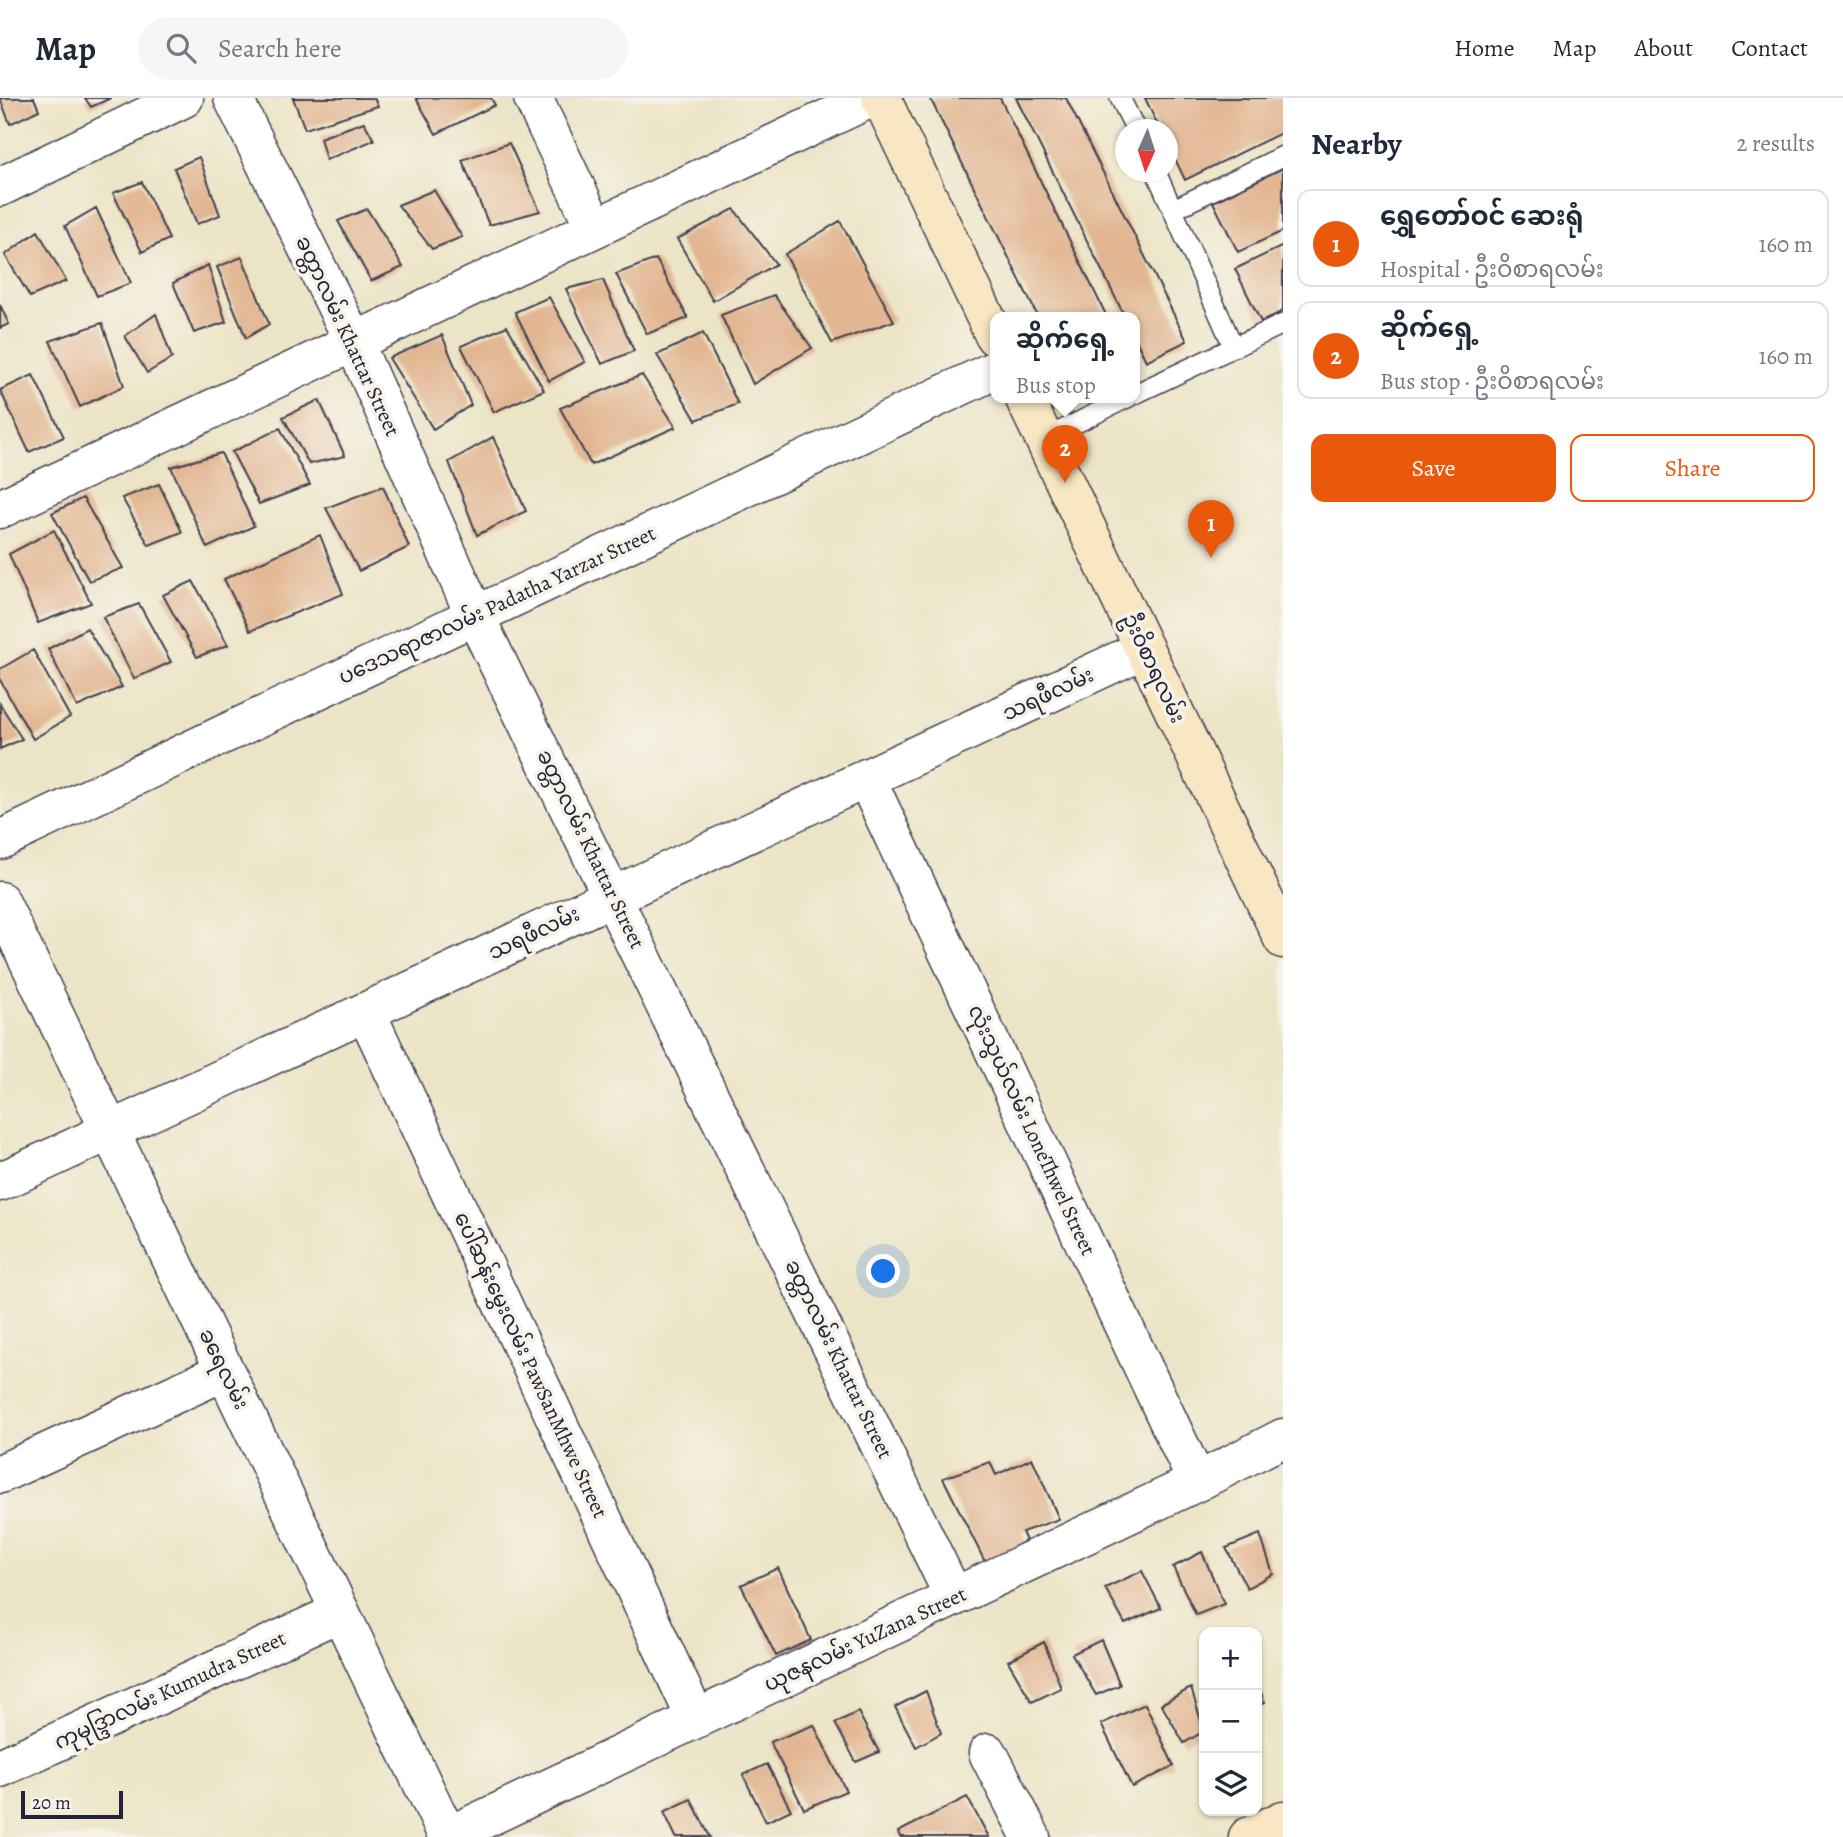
<!DOCTYPE html>
<html lang="en">
<head>
<meta charset="utf-8">
<style>
  :root { --surface:#fff; --page:#f6f6f7; --text:#1f2937; --muted:#747a83; --line:#e0e1e3; --accent:#ea580c }
  body { margin:0; font-family:Alegreya,"Noto Sans Myanmar",serif; background:var(--page); color:var(--text) }
  .controls { position:absolute; right:21px; bottom:21px; display:grid; overflow:hidden; border-radius:14px; box-shadow:0 2px 5px #0004 }
  .controls button { width:63px; height:63px; display:grid; place-items:center; padding:0; border:0; border-bottom:2px solid var(--line); background:var(--surface); color:var(--text); font:35px sans-serif }
  .compass { position:absolute; left:1115px; top:21px; width:63px; height:63px; border-radius:50%; background:var(--surface); box-shadow:0 2px 5px #0004; rotate:183deg }
  .scale { position:absolute; left:21px; bottom:18px; width:102px; box-sizing:border-box; padding-left:7px; border:4px solid #22223b; border-top:0; font-size:19px; line-height:24px; white-space:nowrap; color:#22223b; -webkit-text-stroke:5px #f7f3e8; paint-order:stroke }
  .you { position:absolute; left:884px; top:1174px; width:24px; height:24px; margin:-18px; border:5px solid #fff; border-radius:50%; background:#1a73e8; box-shadow:0 0 0 10px #1a73e833 }
  .badge { display:grid; place-items:center; width:46px; height:46px; border-radius:50%; background:var(--accent); color:#fff; font-size:23px; font-weight:700 }
  .pin { position:absolute; translate:-50% -58px; filter:drop-shadow(0 2px 4px #0008) }
  .pin::after { content:''; position:absolute; top:37px; width:24px; height:21px; background:inherit; clip-path:polygon(0 0,100% 0,50% 100%) }
  .popup { position:absolute; left:990px; top:214px; width:150px; height:91px; box-sizing:border-box; display:grid; place-content:center; border-radius:14px; background:var(--surface); filter:drop-shadow(0 2px 5px #0005); font-size:23px; white-space:nowrap; color:var(--muted) }
  .popup b { font-size:26px; color:var(--text) }
  .popup::after { content:''; position:absolute; left:50%; top:100%; margin-left:-14px; border:14px solid transparent; border-top-color:var(--surface) }
  .list { margin:0; padding:0; list-style:none }
  h2 { display:flex; justify-content:space-between; align-items:center; height:91px; margin:0; padding:0 28px; font-size:30px }
  h2 small { font-size:23px; font-weight:400; color:var(--muted) }
  .list li { display:grid; grid-template-columns:46px 1fr auto; gap:21px; align-items:center; box-sizing:border-box; height:98px; margin:0 14px 14px; padding:0 14px; border:2px solid var(--line); border-radius:14px }
  .list b { display:block; font-size:26px; white-space:nowrap }
  .list p { margin:0; font-size:23px; white-space:nowrap; color:var(--muted) }
  .list em { font-size:23px; font-style:normal; color:var(--muted) }
  .actions { display:flex; gap:14px; padding:21px 28px }
  .actions a { flex:1; padding:16px 0; border:2px solid var(--accent); border-radius:14px; text-align:center; font-size:24px; color:var(--accent) }
  .actions .main { background:var(--accent); color:#fff }
  .icon { flex:none; width:38px; height:38px; fill:none; stroke:currentColor; stroke-width:2; stroke-linecap:round; stroke-linejoin:round }
  .map { position:relative; flex:none; width:1283px; height:1739px; overflow:hidden }
  header { display:flex; align-items:center; gap:42px; box-sizing:border-box; height:98px; padding:0 35px; background:var(--surface); border-bottom:2px solid var(--line) }
  header strong { font-size:33px }
  nav { display:flex; gap:38px; margin-inline-start:auto; font-size:24px }
  .search { width:490px; height:63px; background:var(--page); display:flex; align-items:center; gap:18px; box-sizing:border-box; padding:0 24px; border-radius:38px; color:var(--muted); font-size:26px }
  main { display:flex }
  aside { flex:1; background:var(--surface) }
  .map>svg:first-child { display:block }
  .building { fill:#e2b692 }
  .lines { fill:none; stroke-linecap:round; stroke-linejoin:round }
  .lane-casing { stroke:#403f50; stroke-width:22 }
  .street-casing { stroke:#403f50; stroke-width:41 }
  .secondary-casing { stroke:#403f50; stroke-width:41 }
  .lane { stroke:#fff; stroke-width:19 }
  .street { stroke:#fff; stroke-width:38 }
  .secondary { stroke:#f9e7c3; stroke-width:38 }
  .labels { text-anchor:middle; stroke-width:7; stroke-linejoin:round; paint-order:stroke }
  .street-label { font-size:21px; fill:#22223b; stroke:#f7f3e8 }
</style>
</head>
<body>
<header>
<strong>Map</strong>
<div class="search"><svg class="icon" aria-label="search" viewBox="0 0 24 24"><circle cx="10" cy="10" r="6"/><path d="M15 15l6 6"/></svg>Search here</div>
<nav><a>Home</a><a>Map</a><a>About</a><a>Contact</a></nav>
</header>
<main>
<div class="map">
<svg width="1283" height="1739" viewBox="0 0 1283 1739">
  <rect width="100%" height="100%" fill="#f7f3e8"/>
  <filter id="ink" filterUnits="userSpaceOnUse"><feTurbulence type="fractalNoise" baseFrequency=".0143" numOctaves="2"/><feDisplacementMap in="SourceGraphic" scale="14" xChannelSelector="R" yChannelSelector="G"/><feConvolveMatrix kernelMatrix="1 2 1 2 8 2 1 2 1" color-interpolation-filters="sRGB"/></filter>
  <filter id="wash" filterUnits="userSpaceOnUse"><feTurbulence type="fractalNoise" baseFrequency=".00686" numOctaves="4" result="noise"/><feDisplacementMap in="SourceGraphic" scale="28" xChannelSelector="R" yChannelSelector="G"/><feGaussianBlur stdDeviation="1.57" result="paint"/><feColorMatrix in="noise" values="0 0 0 0 0 0 0 0 0 0 0 0 0 0 0 0 0 1.4 0 .05"/><feComposite in="paint" operator="in"/></filter>
  <g filter="url(#wash)">
    <rect width="100%" height="100%" fill="#ece4c6"/>
    <g id="blocks">
      <path class="building" d="M0,0H34L39,12L10,26Z
        M85,0H111L91,9Z
        M293,0H374L378,8L305,31Z
        M416,0H491L495,7L436,36Z
        M930,0H1000L1107,219H1038Z
        M1016,0H1066L1187,243L1146,263L1135,240V219H1125Z
        M1145,0H1283V34L1185,82L1168,46V32H1160Z
        M364,24L374,42L326,62L320,40Z
        M509,45L540,113L489,127L462,62Z
        M199,59L220,117L197,126L174,70Z
        M1283,70V133L1238,154L1213,104Z
        M142,84L169,141L142,154L113,95Z
        M434,92L462,139L432,151L398,107Z
        M96,110L131,185L97,198L65,128Z
        M367,111L403,169L371,183L338,123Z
        M734,111L776,166L713,203L677,141Z
        M840,123L894,223L832,245L785,156Z
        M38,133L66,183L30,199L5,157Z
        M1283,148V213L1261,224L1235,171Z
        M242,159L269,226L246,240L217,169Z
        M656,161L688,220L647,236L616,176Z
        M208,167L226,224L194,235L173,185Z
        M603,182L634,253L602,266L566,191Z
        M774,197L812,250L753,286L721,217Z
        M549,199L585,264L549,283L515,214Z
        M0,207L9,226L0,230Z
        M156,216L172,260L147,275L125,238Z
        M102,225L124,288L80,309L50,243Z
        M507,228L544,292L494,314L461,248Z
        M703,235L738,306L696,322L657,257Z
        M442,237L471,307L433,331L389,260Z
        M33,277L64,339L29,354L0,292Z
        M642,277L676,329L591,367L560,310Z
        M319,302L345,358L309,366L283,319Z
        M280,330L310,387L259,406L232,354Z
        M493,339L526,413L477,437L449,364Z
        M221,355L254,428L207,450L171,369Z
        M159,386L182,434L149,447L122,400Z
        M383,388L409,449L359,473L326,410Z
        M83,400L123,470L89,483L52,415Z
        M54,432L91,505L38,525L9,456Z
        M320,437L343,496L250,533L224,481Z
        M193,483L228,547L197,559L163,497Z
        M139,506L171,564L134,581L103,519Z
        M87,530L122,589L77,609L48,551Z
        M33,552L70,619L33,641L0,582V571Z
        M0,606L22,641L0,651Z
        M1032,1360L1059,1421L1022,1434L1026,1443L985,1464L943,1380L990,1364L996,1377Z
        M1260,1436L1273,1476L1247,1490L1226,1450Z
        M1202,1454L1224,1506L1196,1517L1173,1469Z
        M778,1470L811,1542L776,1558L741,1487Z
        M1142,1473L1161,1510L1125,1526L1105,1490Z
        M1101,1542L1120,1587L1096,1597L1072,1556Z
        M1044,1544L1061,1590L1032,1604L1008,1563Z
        M1257,1586L1265,1604L1257,1608Z
        M1191,1590L1204,1633L1184,1645L1161,1606Z
        M926,1593L941,1635L916,1649L895,1609Z
        M1145,1606L1174,1668L1132,1689L1101,1626Z
        M858,1614L879,1654L856,1664L835,1625Z
        M814,1627L846,1693L804,1711L770,1644Z
        M767,1666L791,1712L766,1724L743,1677Z
        M967,1699L989,1739H900L898,1734Z
        M691,1701L710,1739H676L664,1714Z"/>
    </g>
  </g>
  <g filter="url(#ink)">
    <use href="#blocks" fill-opacity="0" stroke="#403f50" stroke-width="2"/>
    <g class="lines">
      <defs>
        <path id="lane" d="M1120,0L1136,32
          M1156,74L1233,248
          M1174,111L1283,58
          M1135,296L1283,226
          M1044,341L1129,299"/>
        <path id="street" d="M233,0L354,244L475,518L954,1499
          M533,0L595,130
          M0,89L184,0
          M0,411L871,0
          M866,680L1197,1384
          M0,742L995,272
          M0,803L448,1739
          M366,914L696,1621
          M0,1084L1144,551
          M0,1376L225,1273
          M988,1655L1031,1739
          M0,1670L340,1514
          M446,1739L1197,1384L1283,1340"/>
        <path id="secondary" d="M881,0L995,239
          M1024,299L1283,841
          M1248,1739L1283,1722"/>
      </defs>
      <use href="#lane" class="lane-casing"/>
      <use href="#street" class="street-casing"/>
      <use href="#secondary" class="secondary-casing"/>
      <use href="#lane" class="lane"/>
      <use href="#street" class="street"/>
      <use href="#secondary" class="secondary"/>
    </g>
  </g>
  <g class="labels">
    <g class="street-label">
      <text transform="translate(348 238) rotate(65)" y="7">ခတ္တာလမ်း Khattar Street</text>
      <text transform="translate(497 507) rotate(-25)" y="7">ပဒေသရာဇာလမ်း Padatha Yarzar Street</text>
      <text transform="translate(1154 570) rotate(65)" y="7">ဦးဝိစာရလမ်း</text>
      <text transform="translate(1048 596) rotate(-25)" y="7">သရဖီလမ်း</text>
      <text transform="translate(591 751) rotate(64)" y="7">ခတ္တာလမ်း Khattar Street</text>
      <text transform="translate(534 835) rotate(-25)" y="7">သရဖီလမ်း</text>
      <text transform="translate(1032 1032) rotate(65)" y="7">လုံးသွယ်လမ်း LoneThwel Street</text>
      <text transform="translate(839 1261) rotate(64)" y="7">ခတ္တာလမ်း Khattar Street</text>
      <text transform="translate(531 1267) rotate(65)" y="7">ပေါ်ဆန်းမွှေးလမ်း PawSanMhwe Street</text>
      <text transform="translate(224 1271) rotate(64)" y="7">ခရေလမ်း</text>
      <text transform="translate(865 1541) rotate(-25)" y="7">ယုဇနလမ်း YuZana Street</text>
      <text transform="translate(170 1592) rotate(-25)" y="7">ကုမုဒ္ဒြာလမ်း Kumudra Street</text>
    </g>
  </g>
</svg>
<div class="controls">
<button>+</button>
<button>−</button>
<button><svg class="icon" aria-label="layers" viewBox="0 0 24 24"><path d="M12 4l9 5-9 5-9-5zM3 14l9 5 9-5"/></svg></button>
</div>
<svg class="compass" viewBox="-18 -18 36 36"><path d="M0-13l5 13h-10z" fill="#e53935"/><path d="M0 13l5-13h-10z" fill="#747a83"/></svg>
<div class="scale">20 m</div>
<div class="you"></div>
<div class="pin badge" style="left:1211px;top:460px">1</div>
<div class="pin badge" style="left:1065px;top:385px">2</div>
<div class="popup"><b>ဆိုက်ရှေ့</b>Bus stop</div>
</div>
<aside>
<h2>Nearby<small>2 results</small></h2>
<ul class="list">
<li><span class="badge">1</span><div><b>ရွှေတော်ဝင် ဆေးရုံ</b><p>Hospital · ဦးဝိစာရလမ်း</p></div><em>160 m</em></li>
<li><span class="badge">2</span><div><b>ဆိုက်ရှေ့</b><p>Bus stop · ဦးဝိစာရလမ်း</p></div><em>160 m</em></li>
</ul>
<div class="actions"><a class="main">Save</a><a>Share</a></div>
</aside>
</main>
</body>
</html>
